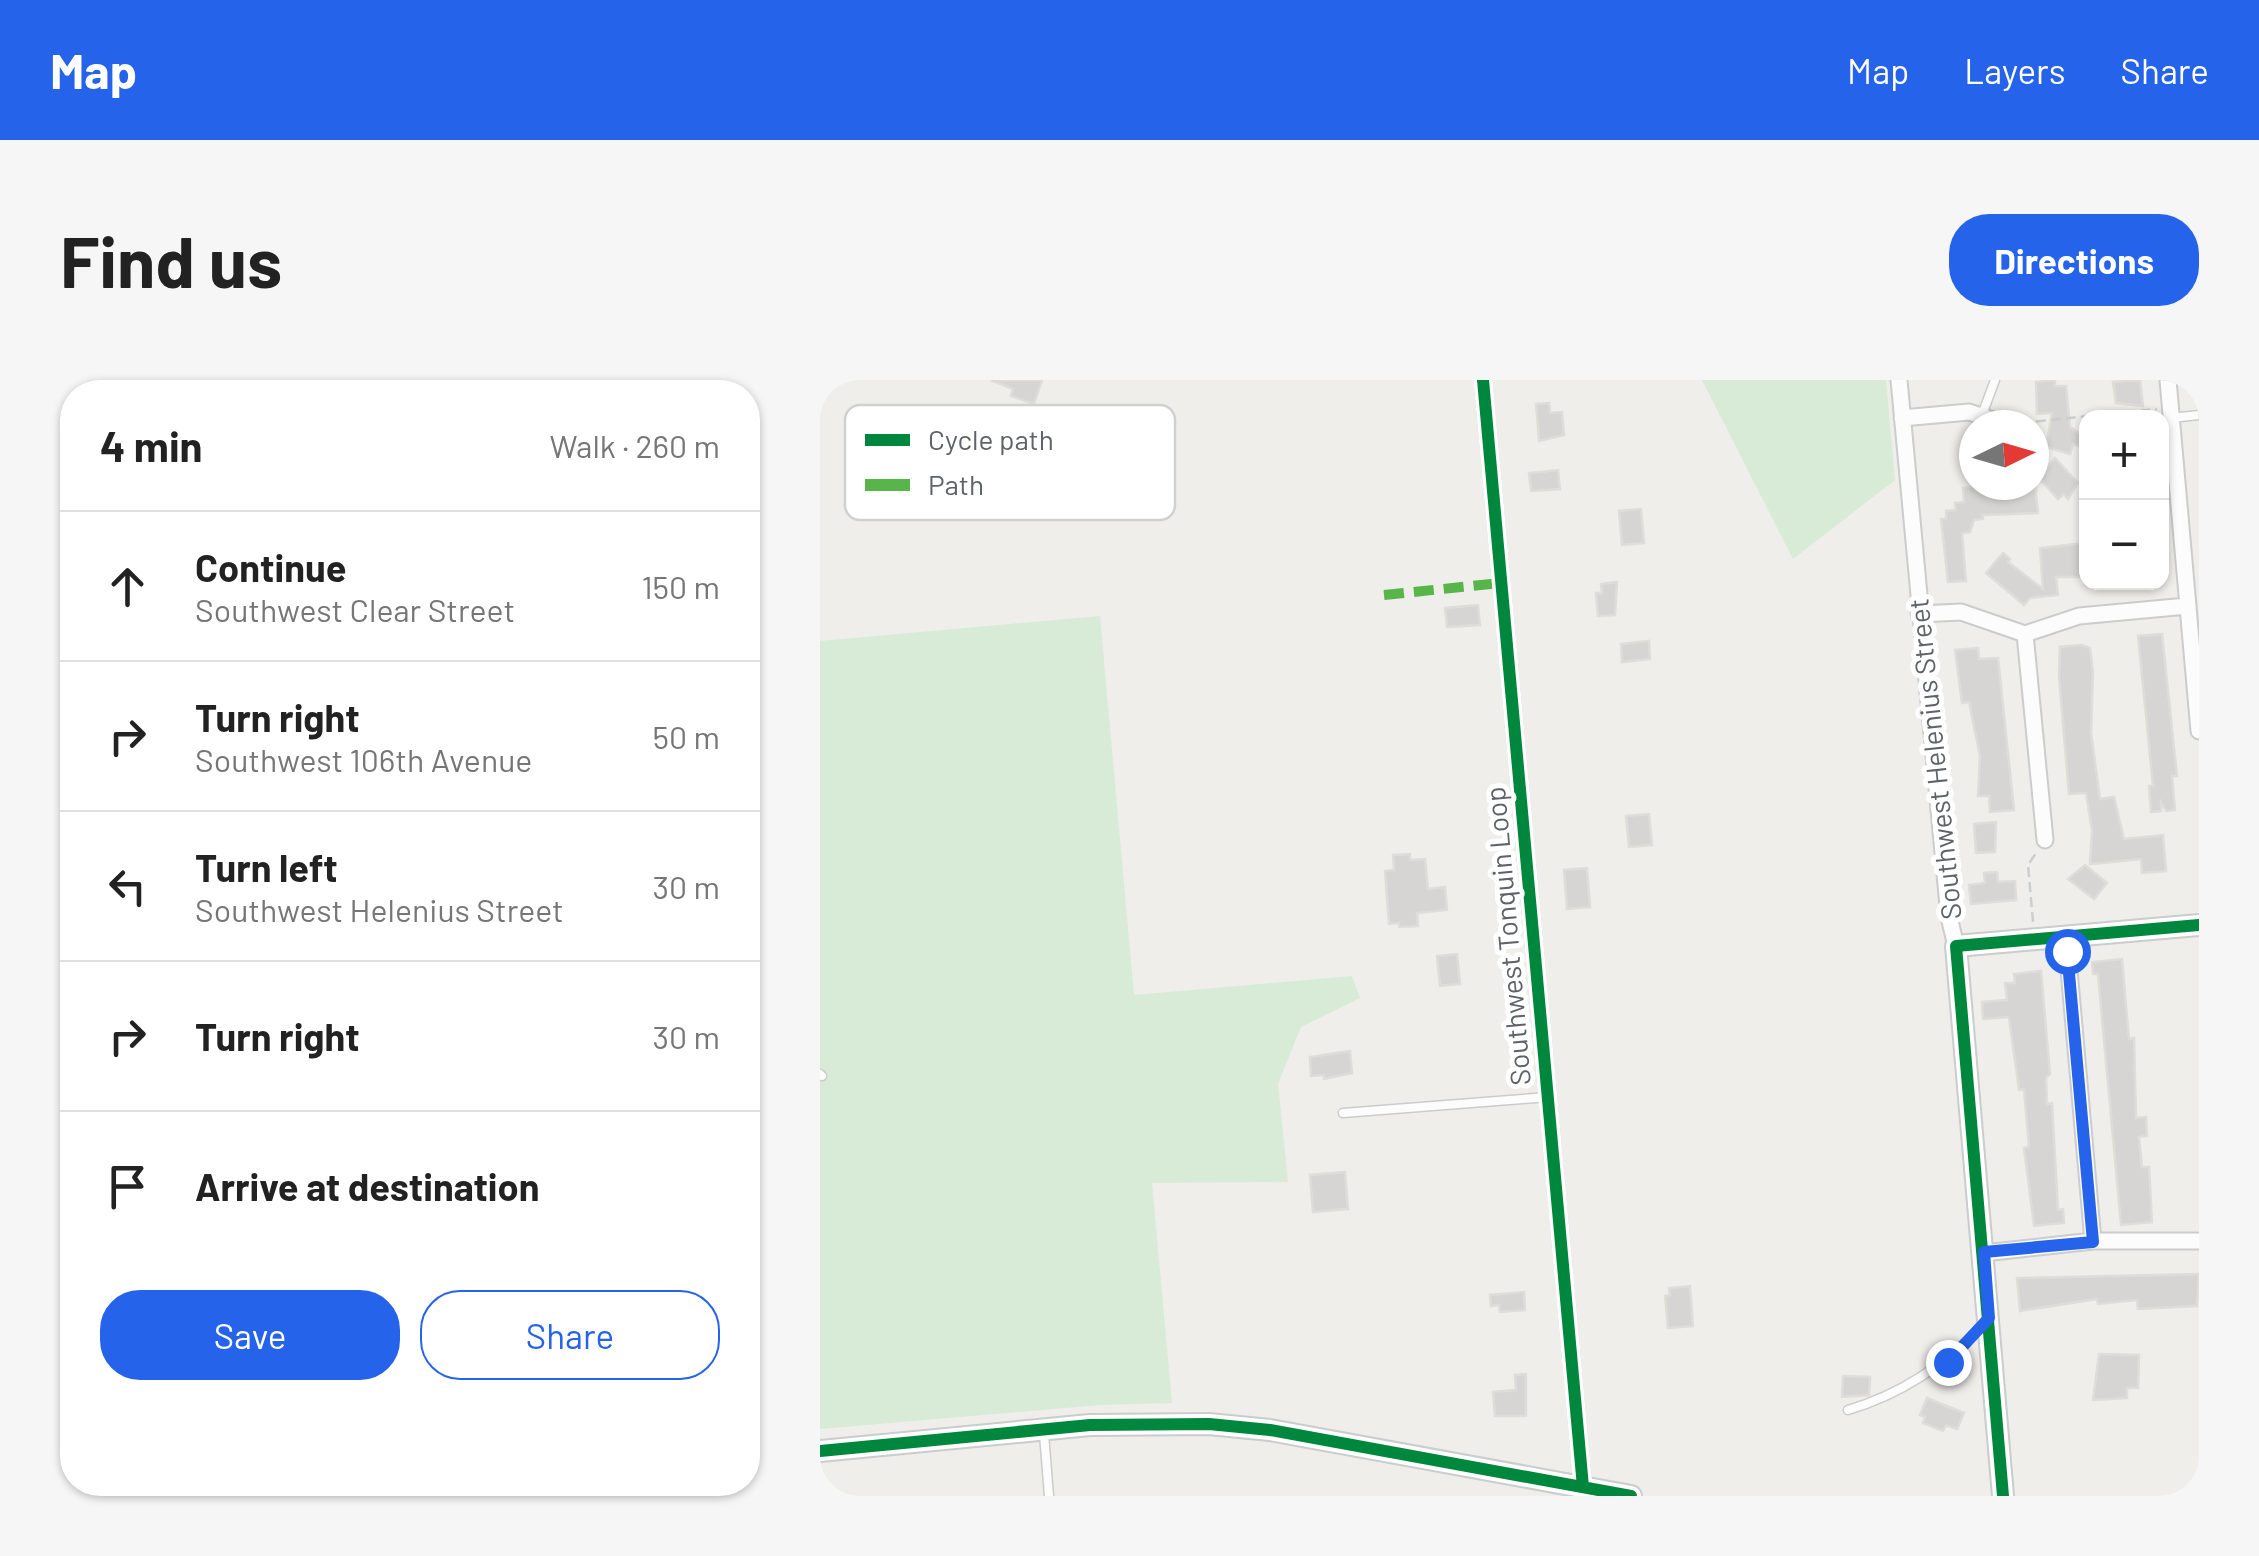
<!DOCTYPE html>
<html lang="en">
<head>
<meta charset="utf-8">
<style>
  :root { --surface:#fff; --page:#f6f6f6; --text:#222; --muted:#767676; --line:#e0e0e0; --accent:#2563eb }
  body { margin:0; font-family:Barlow,sans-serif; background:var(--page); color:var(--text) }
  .controls { position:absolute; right:30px; top:30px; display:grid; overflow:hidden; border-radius:20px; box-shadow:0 2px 8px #0004 }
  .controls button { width:90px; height:90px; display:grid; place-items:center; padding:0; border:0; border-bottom:2px solid var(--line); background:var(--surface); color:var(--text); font:50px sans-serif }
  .compass { position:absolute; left:1139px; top:30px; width:90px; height:90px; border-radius:50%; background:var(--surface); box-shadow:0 2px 8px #0004; rotate:85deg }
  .stop { position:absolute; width:30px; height:30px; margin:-22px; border:8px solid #2563eb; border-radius:50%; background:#fff }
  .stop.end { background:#2563eb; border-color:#fff; box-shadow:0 2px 10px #0008 }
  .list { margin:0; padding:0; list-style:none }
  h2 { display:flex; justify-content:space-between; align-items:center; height:130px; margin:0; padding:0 40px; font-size:42px }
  h2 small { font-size:32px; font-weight:400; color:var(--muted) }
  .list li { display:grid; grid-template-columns:65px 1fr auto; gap:30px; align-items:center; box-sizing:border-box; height:150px; padding:0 40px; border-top:2px solid var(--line) }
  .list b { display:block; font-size:38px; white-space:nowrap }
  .list p { margin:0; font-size:32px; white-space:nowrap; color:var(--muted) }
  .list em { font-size:32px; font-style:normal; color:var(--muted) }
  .actions { display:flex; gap:20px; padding:30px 40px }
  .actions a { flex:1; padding:22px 0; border:2px solid var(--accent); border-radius:40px; text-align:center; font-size:35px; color:var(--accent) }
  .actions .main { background:var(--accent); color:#fff }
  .icon { flex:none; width:55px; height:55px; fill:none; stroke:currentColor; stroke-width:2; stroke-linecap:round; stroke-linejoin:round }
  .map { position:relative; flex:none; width:1379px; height:1116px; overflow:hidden; border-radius:40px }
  header { display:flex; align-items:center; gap:60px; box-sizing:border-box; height:140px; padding:0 50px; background:var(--accent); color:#fff }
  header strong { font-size:48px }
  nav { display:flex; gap:55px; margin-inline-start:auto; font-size:35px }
  .intro { display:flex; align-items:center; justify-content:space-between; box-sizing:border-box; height:240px; padding:0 60px }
  h1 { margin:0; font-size:70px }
  .button { padding:25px 45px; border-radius:40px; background:var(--accent); color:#fff; font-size:35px; font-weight:700 }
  main { display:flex; gap:60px; padding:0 60px }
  aside { flex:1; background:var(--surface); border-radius:40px; box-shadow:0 2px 8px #0004 }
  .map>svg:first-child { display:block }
  .green { fill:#d8ebd6 }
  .building { fill:#d6d5d3; stroke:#deddd9; stroke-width:2.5 }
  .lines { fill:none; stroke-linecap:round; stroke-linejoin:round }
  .service-casing { stroke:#cbcccc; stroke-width:11 }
  .minor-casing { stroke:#cbcccc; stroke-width:19 }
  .tertiary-casing { stroke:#cbcccc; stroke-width:24 }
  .path { stroke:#cacfcc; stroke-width:2.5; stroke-dasharray:10 5; stroke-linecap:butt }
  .service { stroke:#fdfcfc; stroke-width:8 }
  .minor { stroke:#fdfcfc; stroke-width:15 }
  .tertiary { stroke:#fdfcfc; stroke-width:20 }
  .quiet { stroke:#58b549; stroke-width:10; stroke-dasharray:20 10; stroke-linecap:butt }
  .cycleway-casing { stroke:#fff; stroke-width:19 }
  .cycleway { stroke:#00873e; stroke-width:12 }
  .route { stroke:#2563eb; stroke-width:12 }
  .labels { text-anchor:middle; stroke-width:10; stroke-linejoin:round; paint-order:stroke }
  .street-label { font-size:28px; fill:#5f6368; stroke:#fff }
  .key { fill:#fff; stroke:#cfd0d2; stroke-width:2.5 }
  .key-label { font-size:28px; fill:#5f6368 }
</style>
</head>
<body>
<header>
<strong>Map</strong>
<nav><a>Map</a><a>Layers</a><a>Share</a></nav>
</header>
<div class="intro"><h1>Find us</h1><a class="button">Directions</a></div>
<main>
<aside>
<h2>4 min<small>Walk · 260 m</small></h2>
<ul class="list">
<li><svg class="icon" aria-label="ahead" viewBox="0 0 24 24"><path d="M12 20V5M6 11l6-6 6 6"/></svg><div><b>Continue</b><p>Southwest Clear Street</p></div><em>150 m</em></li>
<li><svg class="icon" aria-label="right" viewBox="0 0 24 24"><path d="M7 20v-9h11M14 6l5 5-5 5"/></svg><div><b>Turn right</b><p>Southwest 106th Avenue</p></div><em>50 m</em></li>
<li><svg class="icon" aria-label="left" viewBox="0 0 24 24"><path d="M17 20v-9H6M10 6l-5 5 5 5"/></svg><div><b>Turn left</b><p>Southwest Helenius Street</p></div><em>30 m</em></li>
<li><svg class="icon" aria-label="right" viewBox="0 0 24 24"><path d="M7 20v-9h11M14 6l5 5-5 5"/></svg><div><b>Turn right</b></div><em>30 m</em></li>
<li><svg class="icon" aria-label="arrive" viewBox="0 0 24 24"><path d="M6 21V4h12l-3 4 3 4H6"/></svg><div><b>Arrive at destination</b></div></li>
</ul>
<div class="actions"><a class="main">Save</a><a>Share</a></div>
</aside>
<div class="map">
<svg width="1379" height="1116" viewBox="0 0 1379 1116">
  <rect width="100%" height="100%" fill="#efeeea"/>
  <path class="green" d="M882,0H1066L1075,100L973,179Z
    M280,236L314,615L532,596L540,618L481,647L458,704L468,802L332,803L352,1023L281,1025L0,1049V261Z"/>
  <path class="building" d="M171,0H222L214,24L191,16L193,9Z
    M1235,0V6H1246L1250,47L1266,58V68L1253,64L1250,74L1226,67L1232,33L1217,34L1216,2Z
    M1320,0L1323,26L1296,23L1293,2Z
    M729,23L730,33L742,32L744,55L719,61L716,24Z
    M1235,78L1258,103L1248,119L1244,114L1238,119L1218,97Z
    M738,90L740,109L711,111L709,93Z
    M1163,105H1215L1218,133L1162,135L1163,139L1154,140L1150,152L1142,153L1146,201L1128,202L1121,139H1126V131L1136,130L1135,123L1144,122L1143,108Z
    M821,129L824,163L802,165L799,131Z
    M1266,163V197H1236L1238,215L1210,218L1204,225L1166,193L1183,173L1190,179L1188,182L1223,209L1220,168Z
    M797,202L795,235L778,236L776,213H782L781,204Z
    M658,225L660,245L627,247L625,228Z
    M1342,254L1357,396H1352L1355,430L1346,431L1341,422V431L1331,432L1329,406H1333L1318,256Z
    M829,261L830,279L802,282L801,264Z
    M1261,265L1270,268L1273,293L1271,353L1280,419L1294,417L1304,459L1343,455L1346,491L1322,493L1321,479L1270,484L1272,450L1266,413L1249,414L1239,296L1240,267Z
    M1158,268L1159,279L1178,278L1194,430L1170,432L1169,416H1158L1160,376L1149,322L1142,323L1135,270Z
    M829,434L832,465L809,467L806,436Z
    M1176,442L1175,472L1156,473L1154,444Z
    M590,474V480L605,479L608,509L625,507L627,530L597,533L598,546L579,547V543L569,544L565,491L574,490L573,475Z
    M1265,485L1287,503L1274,519L1248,499Z
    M767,488L770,527L747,529L744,490Z
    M1177,492L1178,502L1195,501L1196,520L1151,524L1149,505L1165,503L1164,493Z
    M637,574L640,604L620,606L617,576Z
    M1302,579L1309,659L1314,658L1316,738L1326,737L1327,756L1319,757L1322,787H1329L1332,842L1301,845L1278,594H1273L1272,582Z
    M1221,591L1230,694L1226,698L1227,724L1232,723L1238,830L1243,829L1244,843L1214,846L1204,768L1209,767L1204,709L1199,710L1189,637L1163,639L1162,622L1187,620L1185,603H1195L1194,594Z
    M530,671L532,693L504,699V695L491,696L490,677Z
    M525,792L528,829L493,832L490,795Z
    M1379,894L1377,926L1318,929L1317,920L1278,924L1277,919L1200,931L1197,898Z
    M870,906L873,946L848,948L845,916L850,915L849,908Z
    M704,912L705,930L680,932L679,925L671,926L670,915Z
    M1279,974L1319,975L1318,1008H1307V1018L1273,1020Z
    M706,994V1036H675L673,1012L696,1010L695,995Z
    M1023,996L1050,997L1049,1015L1022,1017Z
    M1107,1018L1144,1033L1137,1049L1126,1045L1123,1051L1103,1043L1105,1037L1100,1035Z"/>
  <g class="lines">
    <defs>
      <path id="service" d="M1162,35L1175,0
        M1351,38L1379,35
        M0,694L2,696
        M523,733L728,717
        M1028,1030C1082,1014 1125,985 1163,945
        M224,1054L229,1116"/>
      <path id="minor" d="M663,0L763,1107
        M1079,0L1129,537L1136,566
        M1348,0L1379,351
        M1082,38L1149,32L1185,44
        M1099,234L1141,232L1205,254L1259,236L1367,226
        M1205,254L1225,460
        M1246,556L1273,861
        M1164,873L1273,861H1379"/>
      <path id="tertiary" d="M0,1071L270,1045L389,1044L450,1050L811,1116
        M1183,1116L1136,566L1379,545"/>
    </defs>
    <use href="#service" class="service-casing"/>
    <use href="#minor" class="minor-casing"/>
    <use href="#tertiary" class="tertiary-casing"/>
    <path class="path" d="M1201,43L1337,29
      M1213,542L1208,485L1216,473"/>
    <use href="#service" class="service"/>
    <use href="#minor" class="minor"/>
    <use href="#tertiary" class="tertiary"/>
    <path class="quiet" d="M564,215L681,203"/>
    <defs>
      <path id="cycleway" d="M663,0L763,1107
        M0,1071L270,1045L389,1044L450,1050L811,1116
        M1183,1116L1136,566L1379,545"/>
    </defs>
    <use href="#cycleway" class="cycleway-casing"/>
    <use href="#cycleway" class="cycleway"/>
  </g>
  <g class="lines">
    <path class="route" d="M1128,982L1169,938L1164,872L1273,862L1247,571"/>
  </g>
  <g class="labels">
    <g class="street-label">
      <text transform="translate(1115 379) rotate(-96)" y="10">Southwest Helenius Street</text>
      <text transform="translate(688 556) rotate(-95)" y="10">Southwest Tonquin Loop</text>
    </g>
  </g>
  <rect x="25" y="25" width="330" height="115" rx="15" class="key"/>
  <rect x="45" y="54" width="45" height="12" fill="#00873e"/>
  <rect x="45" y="99" width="45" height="12" fill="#58b549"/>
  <g class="key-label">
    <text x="108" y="70">Cycle path</text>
    <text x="108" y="115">Path</text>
  </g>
</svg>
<div class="controls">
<button>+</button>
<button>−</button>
</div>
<svg class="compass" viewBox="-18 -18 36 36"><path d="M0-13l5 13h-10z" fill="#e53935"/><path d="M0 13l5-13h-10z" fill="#767676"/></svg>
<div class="stop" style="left:1247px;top:571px"></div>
<div class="stop end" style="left:1128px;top:982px"></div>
</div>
</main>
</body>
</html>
